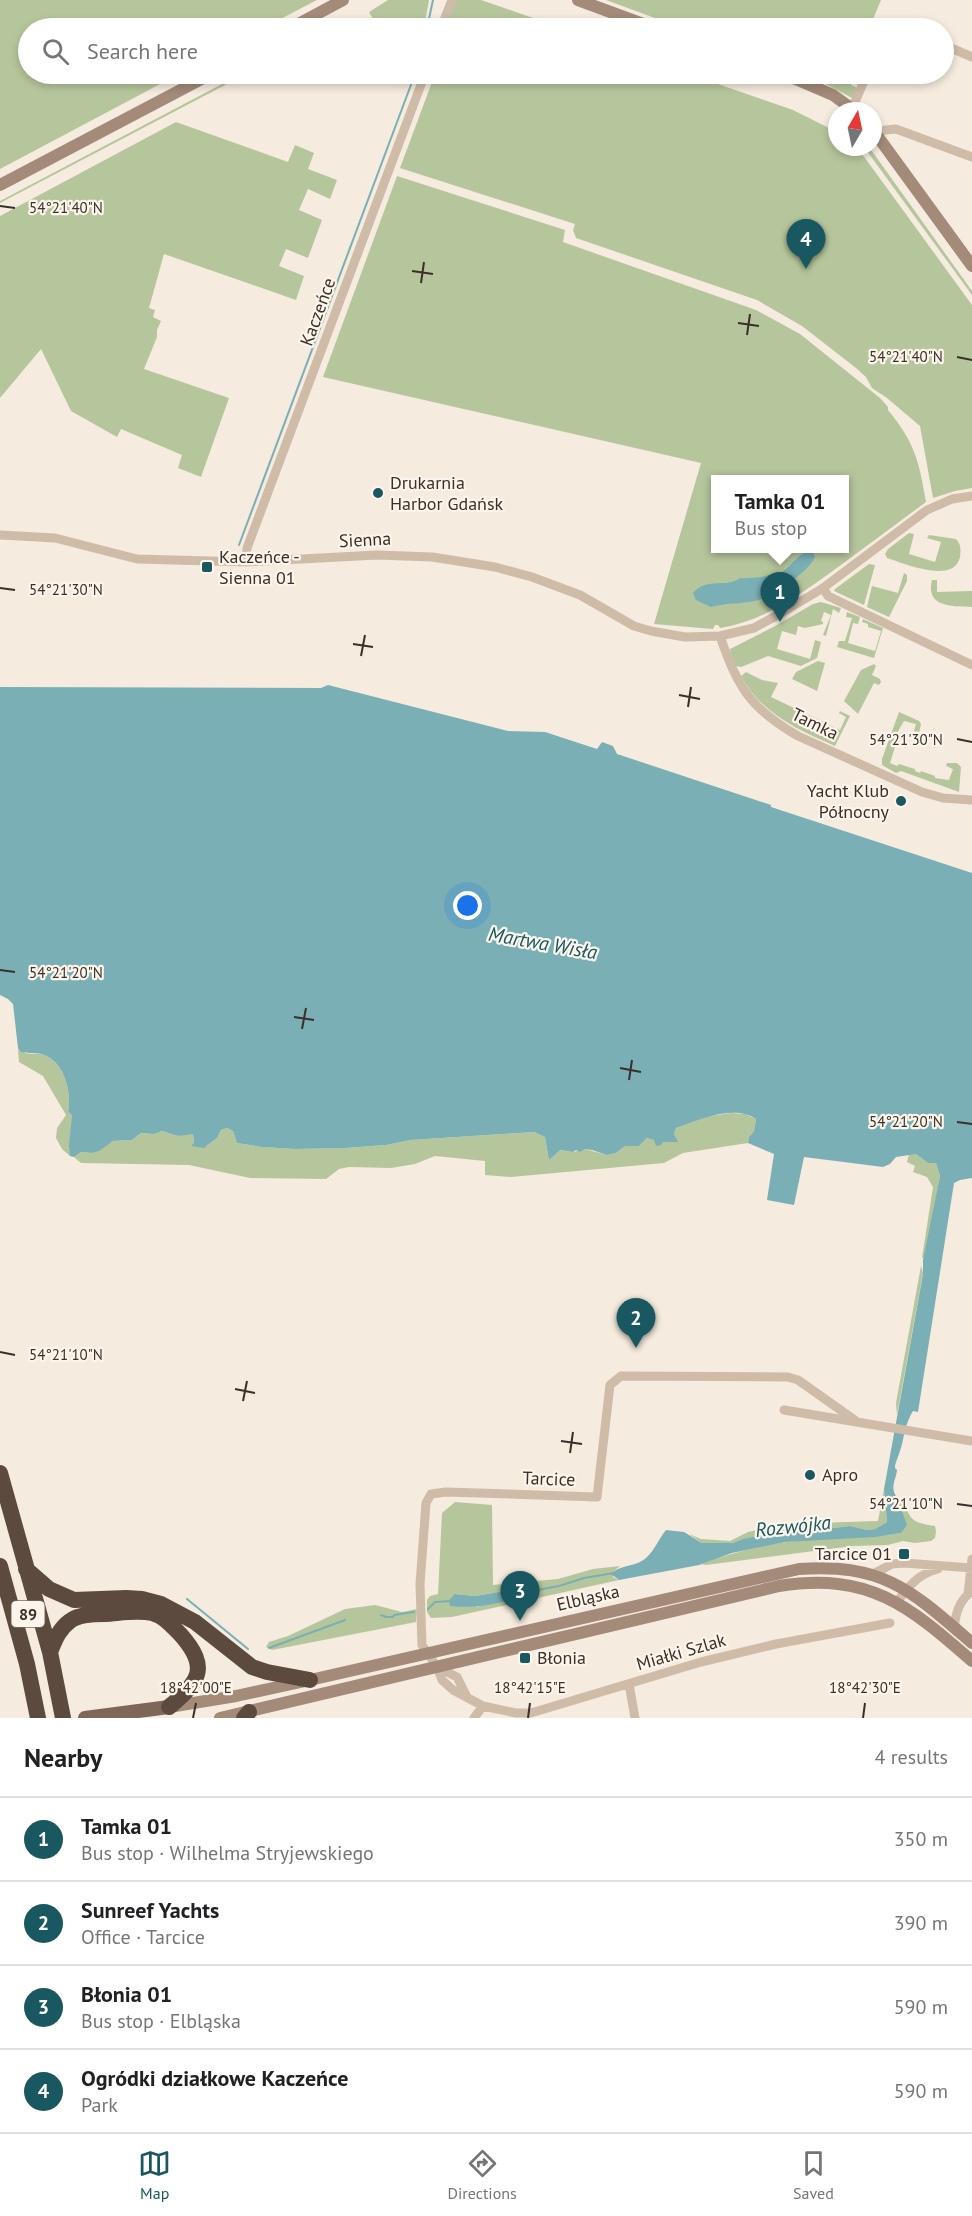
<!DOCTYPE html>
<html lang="en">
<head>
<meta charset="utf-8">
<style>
  :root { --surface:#fff; --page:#f2f2f2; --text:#202124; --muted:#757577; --line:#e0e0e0; --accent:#1a5861 }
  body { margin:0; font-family:"PT Sans",sans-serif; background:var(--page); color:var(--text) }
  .compass { position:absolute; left:828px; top:102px; width:54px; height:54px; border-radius:50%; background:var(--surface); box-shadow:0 3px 9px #0003; rotate:9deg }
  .you { position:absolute; left:468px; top:906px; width:21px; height:21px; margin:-15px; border:4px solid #fff; border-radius:50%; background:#1a73e8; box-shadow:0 0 0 9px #1a73e833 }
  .badge { display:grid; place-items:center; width:39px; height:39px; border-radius:50%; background:var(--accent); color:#fff; font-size:20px; font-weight:700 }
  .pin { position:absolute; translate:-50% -50px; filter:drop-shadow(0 2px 3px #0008) }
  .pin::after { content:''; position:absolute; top:32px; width:21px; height:18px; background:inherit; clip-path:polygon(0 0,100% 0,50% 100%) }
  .popup { position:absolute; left:711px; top:475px; width:138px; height:78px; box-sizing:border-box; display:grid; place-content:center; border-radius:0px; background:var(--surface); filter:drop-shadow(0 2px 4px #0005); font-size:20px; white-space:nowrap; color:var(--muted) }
  .popup b { font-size:22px; color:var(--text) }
  .popup::after { content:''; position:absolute; left:50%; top:100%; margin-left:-12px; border:12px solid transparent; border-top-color:var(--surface) }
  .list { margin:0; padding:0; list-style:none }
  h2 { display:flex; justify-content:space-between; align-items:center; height:78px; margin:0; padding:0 24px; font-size:26px }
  h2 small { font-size:20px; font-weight:400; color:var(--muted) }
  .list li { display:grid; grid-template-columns:39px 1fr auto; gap:18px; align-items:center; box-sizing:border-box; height:84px; padding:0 24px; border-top:2px solid var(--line) }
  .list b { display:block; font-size:22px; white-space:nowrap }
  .list p { margin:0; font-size:20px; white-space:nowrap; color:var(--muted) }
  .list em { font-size:20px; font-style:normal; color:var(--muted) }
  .icon { flex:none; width:33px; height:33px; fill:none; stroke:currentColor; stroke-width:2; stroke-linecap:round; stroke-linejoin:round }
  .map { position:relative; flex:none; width:972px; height:1718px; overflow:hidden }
  .search { position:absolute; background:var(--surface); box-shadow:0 3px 9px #0003; left:18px; right:18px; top:18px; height:66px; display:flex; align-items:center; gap:15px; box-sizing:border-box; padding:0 21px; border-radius:33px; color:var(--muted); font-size:22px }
  .sheet { height:414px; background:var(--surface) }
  nav { display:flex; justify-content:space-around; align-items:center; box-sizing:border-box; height:84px; border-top:2px solid var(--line); background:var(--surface); font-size:16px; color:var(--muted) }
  nav a { display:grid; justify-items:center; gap:3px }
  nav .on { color:var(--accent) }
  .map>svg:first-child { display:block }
  .green { fill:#b6c69c; fill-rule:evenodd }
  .water { fill:#7aafb5 }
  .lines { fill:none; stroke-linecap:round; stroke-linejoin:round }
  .stream { stroke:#7aafb5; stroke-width:2 }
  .street { stroke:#cfbca8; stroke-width:9 }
  .secondary { stroke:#a38a79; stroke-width:12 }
  .primary { stroke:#7e6759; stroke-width:14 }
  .highway { stroke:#5d4a3f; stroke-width:16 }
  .ticks { fill:none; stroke:#3b3029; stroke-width:2 }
  .poi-dot { fill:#1a5861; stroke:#fcf5eb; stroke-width:2 }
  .labels { text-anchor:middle; stroke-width:4.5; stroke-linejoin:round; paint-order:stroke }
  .shield { fill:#fcf5eb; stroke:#756b63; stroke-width:1.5 }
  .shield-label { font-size:16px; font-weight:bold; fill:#3b3029 }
  .street-label { font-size:18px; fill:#3b3029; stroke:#fcf5eb }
  .poi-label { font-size:18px; fill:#3b3029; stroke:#fcf5eb; text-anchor:start }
  .water-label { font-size:20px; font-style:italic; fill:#1a5861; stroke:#fcf5eb }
  .ticks-label { font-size:15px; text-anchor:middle; fill:#3b3029; stroke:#fcf5eb; stroke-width:4.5; stroke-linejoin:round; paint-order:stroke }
</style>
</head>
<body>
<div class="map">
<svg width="972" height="1718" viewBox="0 0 972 1718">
  <rect width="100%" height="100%" fill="#f5ebde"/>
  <path class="green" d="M0,0H317L263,28H28V74H179L0,169Z
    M388,0H429L424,28H378L369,12Z
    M455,0H481L562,28H445Z
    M606,0H881L871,24L881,28H682Z
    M241,74H246L0,203V201Z
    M435,74H689L793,110L837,132V147H855L865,158L972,305V488L955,491L933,498L920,426L887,398L872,388L866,377L856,368L802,326L757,300L576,238L573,230L575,224L400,168Z
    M807,74H855L851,85L858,88L854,99Z
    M176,122L288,162L295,145L314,153L308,169L337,180L330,199L308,189L299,210L322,220L308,258L286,249L279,266L304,276L296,300L164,254L149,308L155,310L153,317L161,321L157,330V337L144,369L229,398L201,477L178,468L182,455L121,429L117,437L71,411L41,349L0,398V216Z
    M864,147H869L874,154L972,291V295Z
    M397,176L565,230L563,242L756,310L800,334L880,398L888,407V410C915,443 919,461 926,502C899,522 872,542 845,562C806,590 769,620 720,628L718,625H715L713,629L654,624L701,463L323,377ZM716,480H844V548H716Z
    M909,533L914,534L909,554L935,562L941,542L927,538L929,535L956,539C961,544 961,550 960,557C954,585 903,563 887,558L885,554L888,549Z
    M869,564L875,565L864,605L834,591L835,589Z
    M904,573L907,575V581L889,617L867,607L872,586L898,593Z
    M932,580H937V592L972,591V607C953,606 925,608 932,580Z
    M821,602L841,608L839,613L833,609L826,636L823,635L831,615L824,612L821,621L823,622V624L805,628L798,626L796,635L782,631L777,649L810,659L815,640L821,642L817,658L801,666L768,656L741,667L736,666L731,656L730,649L777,625L813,604Z
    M847,612L860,617L858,624L853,623L848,643L875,651L881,631L868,627V624L862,622L863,619L883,628L874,658L837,647L839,641H845L852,618L846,617Z
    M818,661L825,663L817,691L792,679L796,672Z
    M874,664L876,666L872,675L880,679L881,682L879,685L874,683L858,714L844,701L861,670Z
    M746,672L762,680L778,683L771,697L840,730L846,717L839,713L840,711L850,716L835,746C798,730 762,714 741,676Z
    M899,712L919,721L921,724L919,733L914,731L916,724L904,721L897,733L899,734L890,763L897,766L899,764L915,769V771L920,773L921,771L935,776V778L949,780L953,769L946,766L947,763H957L961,767L959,792L901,771L896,773L882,765V759Z
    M18,1048C25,1057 35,1052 44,1055C65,1062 72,1094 68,1112L72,1115L70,1156L62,1149L56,1138L57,1128L66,1115L43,1076L19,1062Z
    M732,1113L745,1114L756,1119L754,1131L749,1137L748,1143L683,1153L664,1163L511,1177L485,1175V1161L435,1156L415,1164L391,1168L349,1167L339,1169L326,1179L250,1178L189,1165L81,1163L74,1157L81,1152L91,1153L113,1141L132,1140L141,1133L154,1134L162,1131L178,1136L189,1133L193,1134L194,1142L191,1146H207L217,1138L221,1130L227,1128L233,1131L237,1143L262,1147L295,1149L345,1148L386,1145L411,1140L534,1132L545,1137L549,1160L559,1150L573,1152L585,1149L607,1155L616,1153L625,1146H639L647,1138L663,1142H677L674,1134L676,1128L708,1116Z
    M909,1154H916L928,1163H936L940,1176L925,1257L922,1258L933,1187L927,1177L913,1172L915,1166L907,1162Z
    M921,1266L923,1273L897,1415L896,1403Z
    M884,1489L887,1522L875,1529L867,1530L850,1526L825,1529L803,1524L788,1530L744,1539L733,1543H702L689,1534L701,1539L730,1541L748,1532L785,1524L878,1521Z
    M896,1496C915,1515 903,1522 935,1526L936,1531L935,1538L931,1541L915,1543L903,1541L888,1545L853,1546L706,1565L701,1564C729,1554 757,1546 786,1542C824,1537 863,1539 901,1533L902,1511L892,1499Z
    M455,1502L492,1505L493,1585L558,1579L593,1569L620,1566L614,1571L613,1577L619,1580L452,1617L431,1618L427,1612V1600L430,1596L438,1594L442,1513ZM505,1591L526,1592L517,1597L477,1607L455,1594L475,1596Z
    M375,1605L402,1612L417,1609L416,1622L272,1650L266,1647L269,1642L288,1636L345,1609Z"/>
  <path class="water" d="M808,551L812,552L815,556C812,569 775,595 762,599C745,605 728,602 711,607L696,600L693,593C708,576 726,589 740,578C749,579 778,576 785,570C793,563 797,556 808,551Z
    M328,685L508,731L545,732L597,749L602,742L613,746L617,754L771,805V807L972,873V1178L960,1180L954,1183L918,1412L913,1411C903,1428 905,1438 899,1454C897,1460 895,1463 895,1468L897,1470C896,1480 890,1486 896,1496L892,1499L902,1511L907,1525L901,1533L875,1537L785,1542L732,1553L699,1565L619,1580L611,1574C621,1564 636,1567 646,1558C655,1550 659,1538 666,1530L684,1532L702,1543H733L743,1539L788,1530L803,1524L825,1529L850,1526L867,1530L875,1529L887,1522L884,1489L923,1274V1260L940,1176L936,1163H928L916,1154L896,1157L890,1164L883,1167L804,1157L794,1205L767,1200L774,1154L748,1143L749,1137L754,1131L756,1119C733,1104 699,1120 676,1128L674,1134L678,1142H663L661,1145L656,1146L654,1140L647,1138L639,1146H625L616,1153L607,1155L592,1150L585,1149L580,1152L576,1150L573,1152L560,1150L549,1160L545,1137L534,1132L411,1140L386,1145L345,1148L295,1149L262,1147L237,1143L233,1131L227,1128L221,1130L217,1138L204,1148L191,1146L194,1142L193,1134L178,1136L162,1131L154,1134L141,1133L132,1140L113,1141L99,1151L91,1153L81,1152L74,1157L70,1156L69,1145L72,1115L68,1112C72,1094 65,1062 44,1055C37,1052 28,1054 21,1052L18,1048L13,1004L8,999L0,995V687L321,688Z
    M505,1591L527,1592C505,1604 475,1609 450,1606L449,1600L455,1594L475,1596Z"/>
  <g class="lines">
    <path class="stream" d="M427,28L433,0
      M239,545L415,74
      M526,1592L559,1586L584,1578L614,1573
      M187,1599L248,1649
      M428,1609L435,1602L452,1601
      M381,1615L386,1617H393L394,1615L414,1612
      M269,1648L345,1620"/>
    <path class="street" d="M441,28L452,0
      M884,28L886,23L900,28
      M944,45L972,57
      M851,108L855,102L867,74
      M877,134L885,130L896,129L972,157
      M0,535L55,538L137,559L246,562L377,555L432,557L495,567L532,577L580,595L634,626L651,631L685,637L720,636L754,628L783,612L823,588L927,510L952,499L972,496
      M246,562L247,548L425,74
      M823,588L828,596L972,665
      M720,636C737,687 751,709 798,736L922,792L943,798L972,800
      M784,1410L972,1441
      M856,1421L798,1380L788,1377L621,1376L610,1385L597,1497L446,1492L431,1494L426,1503L420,1584L422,1645L437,1667L442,1680L453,1690L483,1706L516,1713H531L701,1662L776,1644L890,1623
      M873,1574L892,1564L904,1563L972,1568
      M968,1594L972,1559
      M897,1602C909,1586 918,1574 938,1569
      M954,1628C956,1612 959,1601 972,1591
      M437,1667L457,1677L467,1697
      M629,1684L635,1718
      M474,1718L483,1706"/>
    <path class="secondary" d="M578,0L654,28
      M291,28L343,0
      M784,74L833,95L855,111
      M873,130L972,266
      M0,185L211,74
      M169,1707L236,1696L310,1680L799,1569C884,1563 912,1591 972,1643
      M220,1718L779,1586C869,1572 908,1605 972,1661"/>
    <path class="primary" d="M85,1718L169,1707"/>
    <path class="highway" d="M0,1473L50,1652L63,1718
      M0,1566L27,1664L38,1718
      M26,1569L49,1589L74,1600L126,1598L142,1599L161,1604L195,1622L252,1667L267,1672L310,1680
      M50,1652C55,1640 59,1629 70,1621C79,1614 94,1614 105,1614C121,1613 137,1610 152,1613C164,1616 172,1626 181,1635C210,1668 199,1682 169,1707
      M244,1718L249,1712"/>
  </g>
  <path class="ticks" d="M0,206L15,208M412,271L433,274M421,283L424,262M738,323L759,326M747,335L750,314M957,357L972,360M0,588L15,590M353,644L373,647M361,656L365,635M679,695L700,699M688,707L691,687M957,739L972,742M0,970L15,972M294,1017L314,1020M302,1029L306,1008M620,1068L641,1072M629,1080L632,1060M957,1122L972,1124M0,1352L15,1355M235,1389L255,1393M243,1401L247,1381M561,1441L582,1444M570,1453L573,1432M957,1504L972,1506M193,1718L196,1703M528,1718L530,1703M863,1718L865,1703"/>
  <g class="poi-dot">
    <circle cx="378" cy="493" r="6"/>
    <rect x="201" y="561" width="12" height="12" rx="3"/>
    <circle cx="901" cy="801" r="6"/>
    <circle cx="810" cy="1475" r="6"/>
    <rect x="898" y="1548" width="12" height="12" rx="3"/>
    <rect x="519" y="1652" width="12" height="12" rx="3"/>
  </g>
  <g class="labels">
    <rect class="shield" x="11.5" y="1601" width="33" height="26" rx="4.5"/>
    <g class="shield-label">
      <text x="28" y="1620">89</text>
    </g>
    <g class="street-label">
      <text transform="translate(318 312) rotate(-70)" y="6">Kaczeńce</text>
      <text transform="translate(365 540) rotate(-3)" y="6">Sienna</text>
      <text transform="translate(815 724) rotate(26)" y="6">Tamka</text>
      <text transform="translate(549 1479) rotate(2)" y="6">Tarcice</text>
      <text transform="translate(588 1598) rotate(-13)" y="6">Elbląska</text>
      <text transform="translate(681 1652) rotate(-16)" y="6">Miałki Szlak</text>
    </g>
    <g class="poi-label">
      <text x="390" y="489">Drukarnia<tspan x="390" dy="21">Harbor Gdańsk</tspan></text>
      <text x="219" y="563">Kaczeńce -<tspan x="219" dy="21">Sienna 01</tspan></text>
      <text x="889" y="797" text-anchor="end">Yacht Klub<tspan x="889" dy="21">Północny</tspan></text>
      <text x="822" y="1481">Apro</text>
      <text x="892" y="1560" text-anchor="end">Tarcice 01</text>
      <text x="537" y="1664">Błonia</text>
    </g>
    <g class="water-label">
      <text transform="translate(543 943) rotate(10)" y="7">Martwa Wisła</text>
      <text transform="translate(793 1526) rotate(-6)" y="7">Rozwójka</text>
    </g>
  </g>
  <g class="ticks-label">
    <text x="66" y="213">54°21'40"N</text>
    <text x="906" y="362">54°21'40"N</text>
    <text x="66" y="595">54°21'30"N</text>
    <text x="906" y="745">54°21'30"N</text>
    <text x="66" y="978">54°21'20"N</text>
    <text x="906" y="1127">54°21'20"N</text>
    <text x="66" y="1360">54°21'10"N</text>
    <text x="906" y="1509">54°21'10"N</text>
    <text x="196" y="1693">18°42'00"E</text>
    <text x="530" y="1693">18°42'15"E</text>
    <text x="865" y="1693">18°42'30"E</text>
  </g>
</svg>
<svg class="compass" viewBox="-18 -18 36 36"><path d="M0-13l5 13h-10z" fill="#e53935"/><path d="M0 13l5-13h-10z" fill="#757577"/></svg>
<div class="you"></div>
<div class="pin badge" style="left:780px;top:622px">1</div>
<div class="popup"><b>Tamka 01</b>Bus stop</div>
<div class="pin badge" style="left:636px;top:1348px">2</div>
<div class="pin badge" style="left:520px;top:1621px">3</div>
<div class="pin badge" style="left:806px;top:269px">4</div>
<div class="search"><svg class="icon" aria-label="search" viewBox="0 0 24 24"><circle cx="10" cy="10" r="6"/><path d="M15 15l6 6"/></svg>Search here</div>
</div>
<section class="sheet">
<h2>Nearby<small>4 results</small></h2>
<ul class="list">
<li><span class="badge">1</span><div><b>Tamka 01</b><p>Bus stop · Wilhelma Stryjewskiego</p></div><em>350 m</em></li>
<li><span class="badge">2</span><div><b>Sunreef Yachts</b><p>Office · Tarcice</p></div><em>390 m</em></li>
<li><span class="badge">3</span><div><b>Błonia 01</b><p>Bus stop · Elbląska</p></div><em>590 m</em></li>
<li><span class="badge">4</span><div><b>Ogródki działkowe Kaczeńce</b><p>Park</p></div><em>590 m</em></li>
</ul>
</section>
<nav>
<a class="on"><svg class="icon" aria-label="map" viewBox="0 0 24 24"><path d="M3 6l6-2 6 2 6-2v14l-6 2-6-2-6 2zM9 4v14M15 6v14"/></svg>Map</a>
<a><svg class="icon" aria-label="directions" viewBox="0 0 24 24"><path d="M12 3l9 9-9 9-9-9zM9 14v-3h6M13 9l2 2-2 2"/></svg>Directions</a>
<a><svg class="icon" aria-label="saved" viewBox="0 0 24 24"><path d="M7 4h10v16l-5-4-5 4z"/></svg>Saved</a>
</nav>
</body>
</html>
